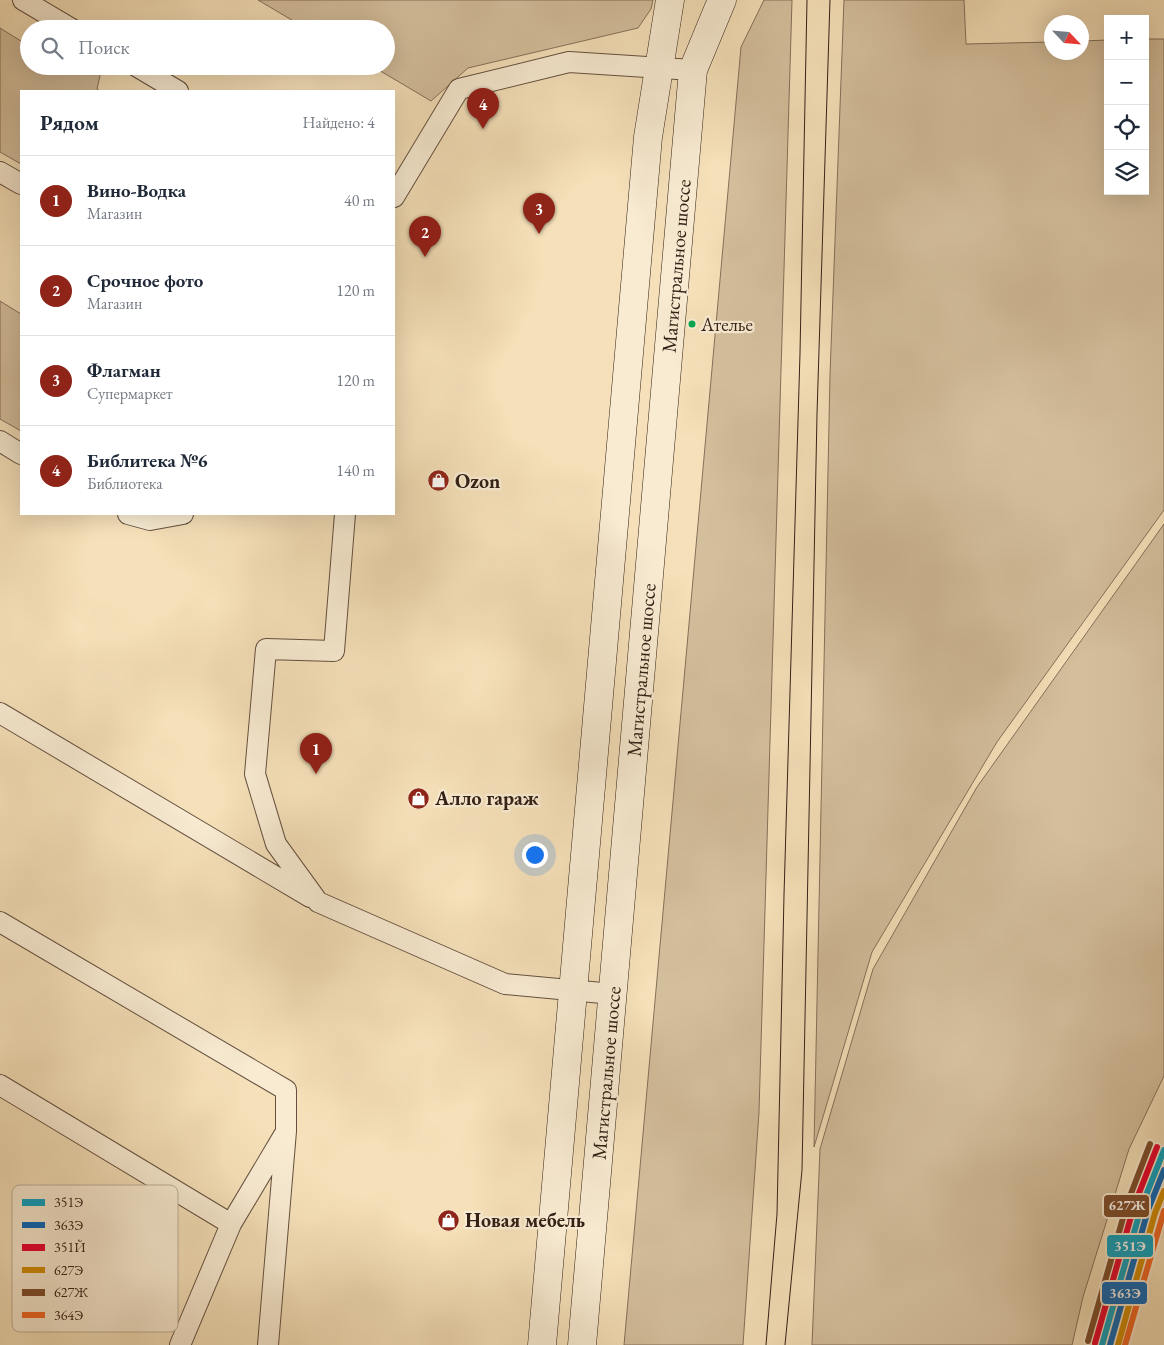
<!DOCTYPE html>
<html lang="ru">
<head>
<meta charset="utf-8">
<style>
  :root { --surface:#fff; --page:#f6f6f7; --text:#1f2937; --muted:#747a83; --line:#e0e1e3; --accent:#8f2418 }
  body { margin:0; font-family:"EB Garamond",serif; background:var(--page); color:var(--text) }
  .controls { position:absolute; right:15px; top:15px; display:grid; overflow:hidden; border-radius:0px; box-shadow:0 5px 20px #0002 }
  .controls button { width:45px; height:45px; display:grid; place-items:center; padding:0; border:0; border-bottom:1px solid var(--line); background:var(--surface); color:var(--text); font:25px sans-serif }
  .compass { position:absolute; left:1044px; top:15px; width:45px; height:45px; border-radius:50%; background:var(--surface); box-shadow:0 5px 20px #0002; rotate:116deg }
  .you { position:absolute; left:534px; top:854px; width:18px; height:18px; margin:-12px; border:4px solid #fff; border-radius:50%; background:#1a73e8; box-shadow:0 0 0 8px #1a73e833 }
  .badge { display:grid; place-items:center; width:32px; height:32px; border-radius:50%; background:var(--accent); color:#fff; font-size:16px; font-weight:700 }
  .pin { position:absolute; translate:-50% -41px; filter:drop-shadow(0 1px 2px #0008) }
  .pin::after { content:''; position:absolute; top:26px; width:18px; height:15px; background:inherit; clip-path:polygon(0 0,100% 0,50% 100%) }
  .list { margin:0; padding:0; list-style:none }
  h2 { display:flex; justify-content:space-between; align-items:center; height:65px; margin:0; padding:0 20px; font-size:21px }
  h2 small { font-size:16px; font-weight:400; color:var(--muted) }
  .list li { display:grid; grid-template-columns:32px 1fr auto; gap:15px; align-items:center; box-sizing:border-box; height:90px; padding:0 20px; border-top:1px solid var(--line) }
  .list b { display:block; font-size:19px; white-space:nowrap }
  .list p { margin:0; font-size:16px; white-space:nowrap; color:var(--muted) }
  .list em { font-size:16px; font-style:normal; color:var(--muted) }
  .icon { flex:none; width:28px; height:28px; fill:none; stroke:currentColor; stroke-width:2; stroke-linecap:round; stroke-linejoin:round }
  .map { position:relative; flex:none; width:1164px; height:1345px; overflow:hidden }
  .search { position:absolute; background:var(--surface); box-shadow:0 5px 20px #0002; left:20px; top:20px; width:375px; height:55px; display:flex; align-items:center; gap:12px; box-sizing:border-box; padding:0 18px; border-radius:28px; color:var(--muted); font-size:19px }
  .panel { position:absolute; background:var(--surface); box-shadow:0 5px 20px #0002; left:20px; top:90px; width:375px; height:425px; border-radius:0px }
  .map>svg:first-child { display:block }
  .green { fill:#d4bf9d; stroke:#84705a }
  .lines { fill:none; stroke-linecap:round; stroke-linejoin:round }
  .lane-casing { stroke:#64503f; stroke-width:22 }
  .secondary-casing { stroke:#332016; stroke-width:29 }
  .lane { stroke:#f8ebd2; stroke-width:20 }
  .secondary { stroke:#f8ebd2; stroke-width:28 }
  .tram { stroke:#332016; stroke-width:1 }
  .rail-1-casing { stroke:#f8ebd2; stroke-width:10 }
  .rail-2-casing { stroke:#f8ebd2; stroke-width:10 }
  .rail-3-casing { stroke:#f8ebd2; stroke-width:10 }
  .rail-4-casing { stroke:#f8ebd2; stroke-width:10 }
  .rail-5-casing { stroke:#f8ebd2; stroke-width:10 }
  .rail-6-casing { stroke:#f8ebd2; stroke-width:10 }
  .rail-1 { stroke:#03a2c5; stroke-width:6 }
  .rail-2 { stroke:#0065bd; stroke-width:6 }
  .rail-3 { stroke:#e4002b; stroke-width:6 }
  .rail-4 { stroke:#d08b04; stroke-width:6 }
  .rail-5 { stroke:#7a4b2a; stroke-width:6 }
  .rail-6 { stroke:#f26522; stroke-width:6 }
  .bus-dot { fill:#00a651; stroke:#f8ebd2; stroke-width:2 }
  .labels { text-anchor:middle; stroke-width:4.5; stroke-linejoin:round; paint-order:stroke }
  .bus-label { font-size:19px; fill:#332016; stroke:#f8ebd2; text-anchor:start }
  .street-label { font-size:20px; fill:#332016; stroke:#f8ebd2 }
  .poi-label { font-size:20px; font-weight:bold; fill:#332016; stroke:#f8ebd2; text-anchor:start }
  .key { fill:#f8ebd2; stroke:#bdae9a; stroke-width:1 }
  .key-label { font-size:14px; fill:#332016 }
  .line-badge { stroke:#f8ebd2; stroke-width:2 }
  .badge-label { font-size:14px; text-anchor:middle; font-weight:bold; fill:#fff }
</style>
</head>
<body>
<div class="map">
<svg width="1164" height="1345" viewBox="0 0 1164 1345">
  <rect width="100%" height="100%" fill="#f5e0b9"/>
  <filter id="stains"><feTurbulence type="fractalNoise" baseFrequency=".004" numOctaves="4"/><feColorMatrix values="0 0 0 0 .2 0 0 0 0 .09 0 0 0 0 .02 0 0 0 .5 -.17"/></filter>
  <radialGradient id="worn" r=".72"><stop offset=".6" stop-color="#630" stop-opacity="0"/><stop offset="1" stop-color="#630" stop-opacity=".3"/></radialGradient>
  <path class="green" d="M258,0H653L651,9L638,28L468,68L431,101L372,66H386V29H307Z
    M764,0H792L759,1112L743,1345H624L741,47Z
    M844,0H964L966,44L1051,42L1052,52H1082V41L1108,40V191H1145V39H1164V510L997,742L872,952L814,1147L830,375Z
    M0,28L29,46V66H93L101,71L97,89L100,91H21V164L0,152Z
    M0,301L21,314V431L0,419Z
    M1164,524V1076L1129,1149L1083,1297L1072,1345H812L820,1149L873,969L977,787Z"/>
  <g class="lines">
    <defs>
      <path id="lane" d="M23,0L72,29
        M136,66L178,91
        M0,172L21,184
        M394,197L459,89L569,62L693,70
        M0,441L21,454
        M128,514L150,520L183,514
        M345,514L334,651L266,649L255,774L276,844L318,902L505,984L613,994
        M0,713L310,897
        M0,922L286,1090V1131L268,1345
        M0,1085L231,1224
        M180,1345L231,1224L284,1135"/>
      <path id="secondary" d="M542,1345L648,137L670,0
        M582,1345L693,70L722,0"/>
    </defs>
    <use href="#lane" class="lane-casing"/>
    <use href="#secondary" class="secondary-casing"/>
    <use href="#lane" class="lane"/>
    <use href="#secondary" class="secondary"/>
    <path class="tram" d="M766,1345L777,1214L784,895L800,353L807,0
      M785,1345L802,1170L817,414L830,0"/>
    <defs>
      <path id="rail-1" d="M1102,1345L1141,1208L1164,1150"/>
      <path id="rail-2" d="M1110,1345L1148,1210L1164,1170"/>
      <path id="rail-3" d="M1095,1343L1134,1206L1157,1147"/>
      <path id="rail-4" d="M1118,1345L1155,1213L1164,1191"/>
      <path id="rail-5" d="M1088,1341L1127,1204L1150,1144"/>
      <path id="rail-6" d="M1125,1345L1164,1211"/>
    </defs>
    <use href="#rail-1" class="rail-1-casing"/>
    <use href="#rail-2" class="rail-2-casing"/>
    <use href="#rail-3" class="rail-3-casing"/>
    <use href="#rail-4" class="rail-4-casing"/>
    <use href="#rail-5" class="rail-5-casing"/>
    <use href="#rail-6" class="rail-6-casing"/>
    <use href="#rail-1" class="rail-1"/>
    <use href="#rail-2" class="rail-2"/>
    <use href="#rail-3" class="rail-3"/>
    <use href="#rail-4" class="rail-4"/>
    <use href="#rail-5" class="rail-5"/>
    <use href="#rail-6" class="rail-6"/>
  </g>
  <defs>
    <symbol id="shop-disc" viewBox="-11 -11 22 22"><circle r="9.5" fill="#8f2418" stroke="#f8ebd2"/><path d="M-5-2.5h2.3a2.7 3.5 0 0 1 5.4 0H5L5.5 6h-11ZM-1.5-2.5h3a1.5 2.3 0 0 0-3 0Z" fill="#fff"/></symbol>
  </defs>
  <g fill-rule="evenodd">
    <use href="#shop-disc" x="426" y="468" width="25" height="25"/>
    <use href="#shop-disc" x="406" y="786" width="25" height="25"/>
    <use href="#shop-disc" x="436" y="1208" width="25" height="25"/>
  </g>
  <circle class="bus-dot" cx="692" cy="324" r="4.5"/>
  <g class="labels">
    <g class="bus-label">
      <text x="701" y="331">Ателье</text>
    </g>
    <g class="street-label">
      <text transform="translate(676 266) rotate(-85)" y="7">Магистральное шоссе</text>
      <text transform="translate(641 670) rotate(-85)" y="7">Магистральное шоссе</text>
      <text transform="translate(606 1073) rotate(-85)" y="7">Магистральное шоссе</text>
    </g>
    <g class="poi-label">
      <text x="455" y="488">Ozon</text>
      <text x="435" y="805">Алло гараж</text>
      <text x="465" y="1227">Новая мебель</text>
    </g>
  </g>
  <rect x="12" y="1185" width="166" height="147" rx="8" class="key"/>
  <rect x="22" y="1199" width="23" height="7" fill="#03a2c5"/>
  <rect x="22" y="1222" width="23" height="6" fill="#0065bd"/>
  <rect x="22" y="1244" width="23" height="7" fill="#e4002b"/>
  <rect x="22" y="1267" width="23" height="6" fill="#d08b04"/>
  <rect x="22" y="1289" width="23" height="7" fill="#7a4b2a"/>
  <rect x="22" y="1312" width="23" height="6" fill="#f26522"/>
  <g class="key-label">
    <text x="54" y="1207">351Э</text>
    <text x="54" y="1230">363Э</text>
    <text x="54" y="1252">351Й</text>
    <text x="54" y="1275">627Э</text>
    <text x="54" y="1297">627Ж</text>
    <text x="54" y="1320">364Э</text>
  </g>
  <g class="line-badge">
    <rect x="1103" y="1194" width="47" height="24" rx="5" fill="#7a4b2a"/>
    <rect x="1106" y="1234" width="48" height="24" rx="5" fill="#03a2c5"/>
    <rect x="1101" y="1281" width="47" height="24" rx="5" fill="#0065bd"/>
  </g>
  <g class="badge-label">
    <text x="1127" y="1210">627Ж</text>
    <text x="1130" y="1251">351Э</text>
    <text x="1125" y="1298">363Э</text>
  </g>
  <rect width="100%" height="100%" filter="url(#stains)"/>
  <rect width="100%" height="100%" fill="url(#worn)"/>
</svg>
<div class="controls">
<button>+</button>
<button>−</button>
<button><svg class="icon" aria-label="locate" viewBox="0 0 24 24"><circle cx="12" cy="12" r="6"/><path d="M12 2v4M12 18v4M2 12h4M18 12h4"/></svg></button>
<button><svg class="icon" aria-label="layers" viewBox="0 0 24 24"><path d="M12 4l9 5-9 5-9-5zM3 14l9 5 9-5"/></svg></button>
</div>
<svg class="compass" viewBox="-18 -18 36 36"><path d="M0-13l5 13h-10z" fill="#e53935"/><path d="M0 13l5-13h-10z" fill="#747a83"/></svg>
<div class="you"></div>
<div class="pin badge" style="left:316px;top:774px">1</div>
<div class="pin badge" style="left:425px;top:257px">2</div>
<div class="pin badge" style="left:539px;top:234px">3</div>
<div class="pin badge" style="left:483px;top:129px">4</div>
<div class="search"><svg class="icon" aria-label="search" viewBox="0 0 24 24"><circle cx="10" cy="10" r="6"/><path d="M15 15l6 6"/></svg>Поиск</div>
<section class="panel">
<h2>Рядом<small>Найдено: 4</small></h2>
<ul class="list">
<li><span class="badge">1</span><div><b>Вино-Водка</b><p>Магазин</p></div><em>40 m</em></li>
<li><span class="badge">2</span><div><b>Срочное фото</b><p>Магазин</p></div><em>120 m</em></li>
<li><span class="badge">3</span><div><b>Флагман</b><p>Супермаркет</p></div><em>120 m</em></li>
<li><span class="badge">4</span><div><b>Библитека №6</b><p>Библиотека</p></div><em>140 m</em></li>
</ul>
</section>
</div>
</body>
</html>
